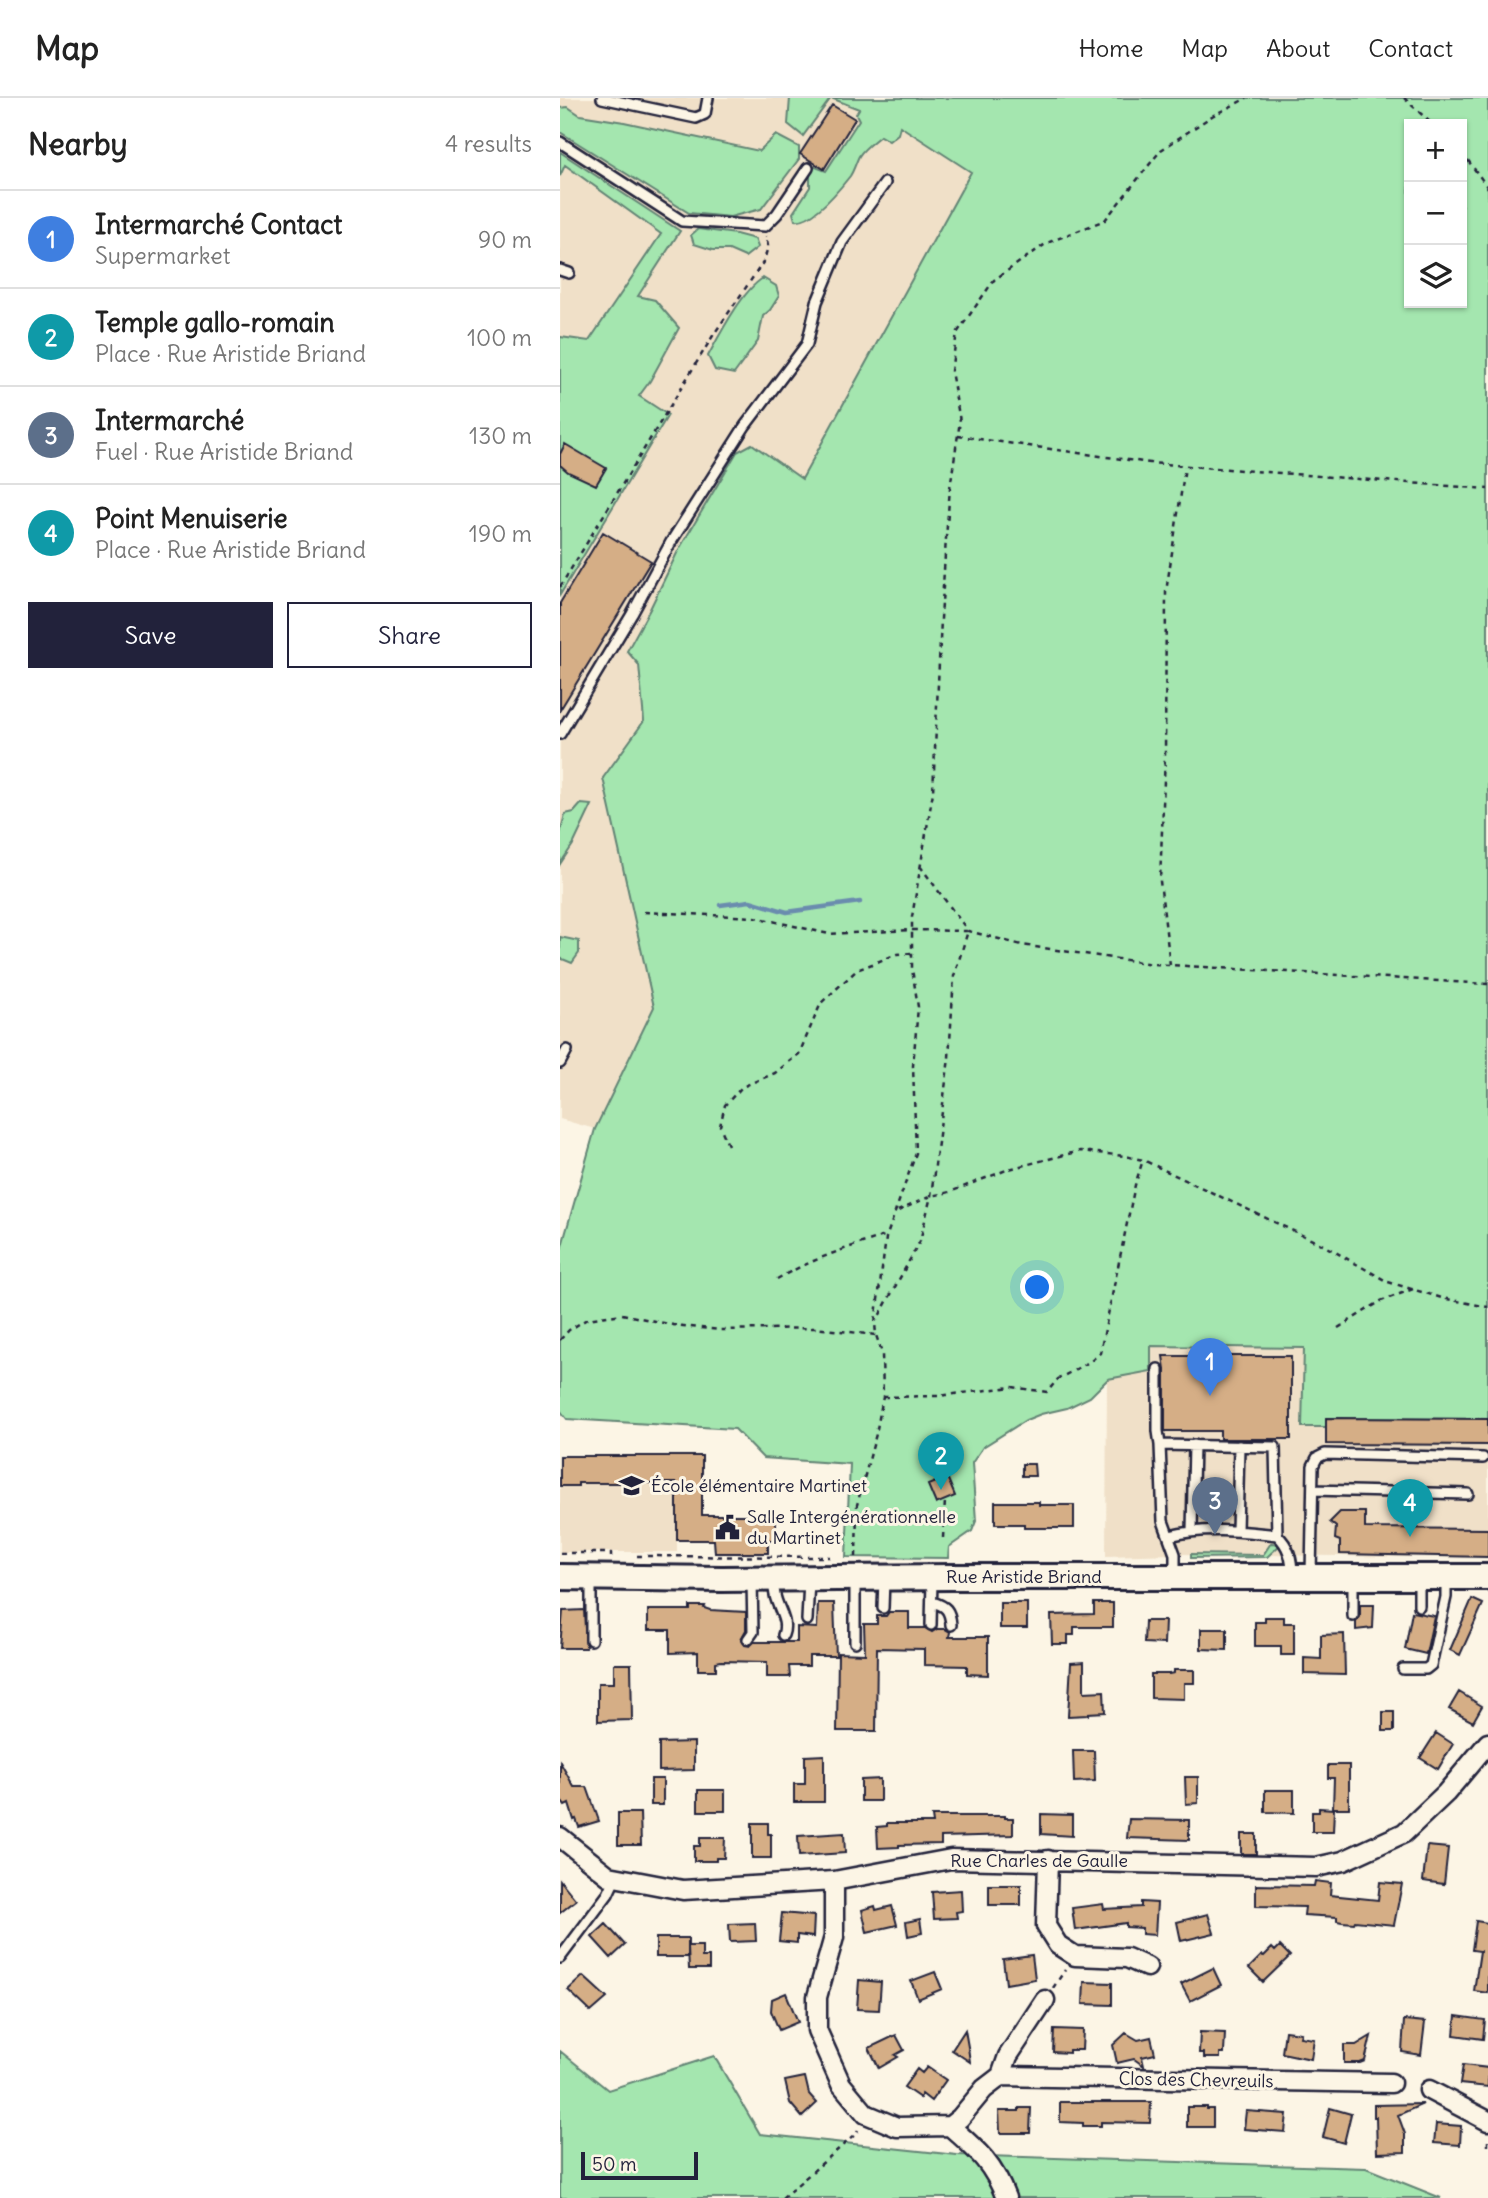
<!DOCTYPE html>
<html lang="en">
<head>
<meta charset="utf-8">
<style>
  :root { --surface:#fff; --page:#f2f2f2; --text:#222; --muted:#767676; --line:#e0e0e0; --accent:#22223b }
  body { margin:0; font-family:Delius,sans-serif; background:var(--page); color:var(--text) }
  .controls { position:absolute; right:21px; top:21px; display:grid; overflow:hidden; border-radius:0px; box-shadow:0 2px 5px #0004 }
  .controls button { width:63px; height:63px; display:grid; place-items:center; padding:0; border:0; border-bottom:2px solid var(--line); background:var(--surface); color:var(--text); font:35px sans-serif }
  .scale { position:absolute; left:21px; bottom:18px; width:117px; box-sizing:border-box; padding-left:7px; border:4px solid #22223b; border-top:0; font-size:19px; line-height:24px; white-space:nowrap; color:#22223b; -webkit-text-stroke:5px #fcf5e5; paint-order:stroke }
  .you { position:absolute; left:478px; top:1190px; width:24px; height:24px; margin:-18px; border:5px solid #fff; border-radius:50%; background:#1a73e8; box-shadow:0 0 0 10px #1a73e833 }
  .badge { display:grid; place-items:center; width:46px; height:46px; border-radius:50%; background:var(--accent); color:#fff; font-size:23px; font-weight:700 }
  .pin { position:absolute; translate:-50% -58px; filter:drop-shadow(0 2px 4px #0008) }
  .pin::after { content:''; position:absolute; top:37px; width:24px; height:21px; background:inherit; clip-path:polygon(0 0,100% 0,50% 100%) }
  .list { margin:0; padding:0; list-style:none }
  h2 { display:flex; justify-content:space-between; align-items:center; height:91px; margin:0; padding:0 28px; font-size:30px }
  h2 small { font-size:23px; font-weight:400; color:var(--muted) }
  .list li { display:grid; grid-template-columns:46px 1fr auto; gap:21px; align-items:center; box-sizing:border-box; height:98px; padding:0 28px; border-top:2px solid var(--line) }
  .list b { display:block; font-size:26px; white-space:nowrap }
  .list p { margin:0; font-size:23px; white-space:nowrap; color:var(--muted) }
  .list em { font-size:23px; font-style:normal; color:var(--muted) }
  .actions { display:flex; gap:14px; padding:21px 28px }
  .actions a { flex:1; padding:16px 0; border:2px solid var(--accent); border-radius:0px; text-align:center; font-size:24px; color:var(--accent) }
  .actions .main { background:var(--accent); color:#fff }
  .icon { flex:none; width:38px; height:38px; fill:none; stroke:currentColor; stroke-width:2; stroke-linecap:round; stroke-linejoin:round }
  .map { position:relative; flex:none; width:928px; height:2100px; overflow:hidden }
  header { display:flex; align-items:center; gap:42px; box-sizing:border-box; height:98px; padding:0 35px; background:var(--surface); border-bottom:2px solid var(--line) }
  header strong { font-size:33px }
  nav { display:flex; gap:38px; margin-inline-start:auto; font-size:24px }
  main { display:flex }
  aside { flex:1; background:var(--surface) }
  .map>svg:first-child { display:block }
  .built { fill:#f0e0c8 }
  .green { fill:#a4e6af; stroke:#638475; stroke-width:2; fill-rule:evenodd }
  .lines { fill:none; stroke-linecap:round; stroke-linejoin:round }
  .stream { stroke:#6b8cae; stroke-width:4.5 }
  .building { fill:#d5ae86; stroke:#22223b; stroke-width:2 }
  .lane-casing { stroke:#22223b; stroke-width:14 }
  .street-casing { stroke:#22223b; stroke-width:23 }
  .secondary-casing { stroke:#22223b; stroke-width:30 }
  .path { stroke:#22223b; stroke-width:2.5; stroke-dasharray:5 5; stroke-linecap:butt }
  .lane { stroke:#fcf5e5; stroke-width:9 }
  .street { stroke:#fcf5e5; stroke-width:18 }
  .secondary { stroke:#fcf5e5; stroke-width:24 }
  .labels { text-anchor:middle; stroke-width:6; stroke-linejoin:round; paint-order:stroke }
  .poi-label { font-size:18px; fill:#22223b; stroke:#fcf5e5; text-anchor:start }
  .street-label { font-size:18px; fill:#22223b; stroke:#fcf5e5 }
</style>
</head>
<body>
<header>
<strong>Map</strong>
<nav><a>Home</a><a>Map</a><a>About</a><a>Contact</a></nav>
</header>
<main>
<aside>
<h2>Nearby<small>4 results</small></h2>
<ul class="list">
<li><span class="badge" style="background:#3f7fe0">1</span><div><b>Intermarché Contact</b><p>Supermarket</p></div><em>90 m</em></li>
<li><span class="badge" style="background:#0f9aa8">2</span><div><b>Temple gallo-romain</b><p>Place · Rue Aristide Briand</p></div><em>100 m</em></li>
<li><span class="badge" style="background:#5c6f8a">3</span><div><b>Intermarché</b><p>Fuel · Rue Aristide Briand</p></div><em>130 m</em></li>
<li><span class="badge" style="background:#0f9aa8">4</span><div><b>Point Menuiserie</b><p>Place · Rue Aristide Briand</p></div><em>190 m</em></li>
</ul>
<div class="actions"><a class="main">Save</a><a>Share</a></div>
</aside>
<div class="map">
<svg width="928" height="2100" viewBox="0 0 928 2100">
  <rect width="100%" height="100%" fill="#fcf5e5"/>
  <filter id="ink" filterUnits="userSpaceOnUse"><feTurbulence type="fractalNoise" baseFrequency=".0143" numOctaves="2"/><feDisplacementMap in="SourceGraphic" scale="14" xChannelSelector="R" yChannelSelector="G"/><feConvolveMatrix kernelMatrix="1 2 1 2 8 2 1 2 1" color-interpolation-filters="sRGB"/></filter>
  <g filter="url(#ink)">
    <path class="built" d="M0,0H230L228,26L271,0L339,28L411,74L242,381L216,364L79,567L84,623L43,680L94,909L35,1031L0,1021Z
      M591,1248L928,1254V1460L615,1456L546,1458L547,1281L591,1273Z
      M0,1358H142V1417L117,1418V1454H0Z"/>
    <path class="green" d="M230,0H928V1321L767,1320L766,1329H742L744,1250L591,1248V1273L548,1281L530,1299L507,1310L481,1316L466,1322L423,1349L412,1365L416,1423L412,1433L389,1449L388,1460L286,1459L290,1366L203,1360L175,1331L7,1321L0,1312V1155L35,1031L94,909L43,680L84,623L79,567L67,553L90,511L118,453L177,354L192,346L242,381L411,74L340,28L338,36L329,43L320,38C313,44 304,50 299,58C296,64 294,72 290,78C279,92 252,125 235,122L233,115L250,89V76L253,68L266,73L299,22L296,16L299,11L271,0L243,38L228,26ZM849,26H902V205H849Z
      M8,9L20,17L64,24L199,53L216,37L239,49V61L201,111L170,119L129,115L0,34V10Z
      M0,54L120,133L78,198L95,202L119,230L90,283L79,298L108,317L0,497V239L29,243L101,136L5,67L0,78Z
      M138,131L176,136L195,141L198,149L185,159L169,152H153L134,146L131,137Z
      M203,180L216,188L219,198L210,212L203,218L198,243L174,276L155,272L148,258C160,236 182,193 203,180Z
      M21,706L32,707L14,745L0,766V736L5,716L14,714Z
      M0,839L19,843V855L12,865L0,860Z
      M711,1445L721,1446L707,1459L631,1460V1456L703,1457Z
      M0,1953L48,1992L154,1958L200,2036L397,2057L806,2070L881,2100H0Z"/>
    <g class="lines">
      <path class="stream" d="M160,807L190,803L227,814L300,804"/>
    </g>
    <path class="building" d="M272,7L295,21L264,71L240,56Z
      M5,346L46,370L36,387L8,374L0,367V356Z
      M43,434L91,463L0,612V505Z
      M603,1258H731V1341H660V1333H605V1271Z
      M766,1320L928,1321V1347L766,1346Z
      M0,1358H142V1417H216V1442H208V1455H155L154,1442H117V1385H18V1388H0Z
      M462,1366H474L475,1378H462Z
      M387,1379L395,1398L376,1406L368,1387Z
      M435,1404H479V1407H514V1430H464V1426H435Z
      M780,1414H805V1430L928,1431V1459L780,1456V1443L775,1441L776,1429L770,1424Z
      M912,1501L923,1506L900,1557L890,1552Z
      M258,1505H274L276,1558H249V1568H229L230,1579H207V1564L161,1563L156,1564V1572H138V1554L110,1555V1532H88V1512H130V1508H145L144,1510L150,1512L186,1514V1532L181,1541L185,1547L190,1548L194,1544H237V1529L257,1530Z
      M440,1505H467V1530H440Z
      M534,1505H553V1529H514V1537H508V1546H492L491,1517L534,1516Z
      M800,1507H814L813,1530L796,1532V1524L800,1519Z
      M24,1512L26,1550H0L3,1513Z
      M329,1514H349V1530H365L372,1534L377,1531H385L390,1534L389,1539H428V1577L407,1576V1568L364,1567V1551L317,1550L316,1633H277L278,1555L305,1556L304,1526H317V1518H326Z
      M852,1514L874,1518L866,1556L845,1551Z
      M705,1519H724V1525H734V1557H721V1548H695V1524H705Z
      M585,1523H605L604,1546L584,1545Z
      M641,1531H667V1552L641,1551Z
      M784,1536L785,1577L744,1576V1560L761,1561V1537Z
      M524,1564V1594L544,1593L545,1614L528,1615V1617L508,1618L511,1565Z
      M54,1566H71L72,1622L38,1623V1585H54Z
      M614,1572H634V1585H624V1601L591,1600V1576H609L614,1575Z
      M899,1594L922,1608L913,1624L889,1611Z
      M823,1614H834V1633H823Z
      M876,1635L893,1646L878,1671L860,1660Z
      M134,1644V1672L99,1673V1645Z
      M513,1653H534L535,1683L514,1684Z
      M264,1657V1704H234V1686H245V1658Z
      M0,1664L14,1689H27L39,1723L19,1729L16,1721L14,1722L9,1706L5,1708L0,1701Z
      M768,1667H789V1710H773L774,1680H768Z
      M625,1679H638V1705L626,1706Z
      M91,1681H103V1707H91Z
      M320,1681V1703H301V1682Z
      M138,1692H165V1713H138Z
      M705,1692H734V1715L705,1714Z
      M759,1710L774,1711L773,1734H752V1714H759Z
      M58,1715H80L81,1747H58Z
      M481,1716L512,1717V1738L481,1736Z
      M372,1718H445V1720H453V1737L381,1739V1746L339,1747V1749L318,1750L317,1729L327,1728V1725H373Z
      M569,1721L629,1722V1742L567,1740Z
      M192,1725H208V1736H211V1760H192Z
      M284,1735L285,1755L239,1758L238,1738Z
      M681,1736H696V1756H681Z
      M140,1740H165L164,1760H156V1763H134V1748H140Z
      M867,1748L888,1750L884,1786L863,1783Z
      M0,1782L16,1802L0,1815Z
      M755,1783L771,1785L770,1797L818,1802L820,1784L842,1786L834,1827L795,1823L794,1825L782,1824L777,1823V1819L744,1817L745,1809L696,1808V1787L754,1788Z
      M429,1787H461V1807H429Z
      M401,1792L402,1813L396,1814L397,1820L374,1821L372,1794Z
      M581,1804L597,1805L595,1837L582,1836V1830L566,1829V1825L515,1832L512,1810L543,1806L544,1811L581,1809Z
      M315,1808L316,1812L332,1808L337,1827L307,1834L302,1812Z
      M222,1815L254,1818L253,1839L237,1837V1845L219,1843Z
      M648,1816L654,1835L621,1843L617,1824Z
      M360,1821L362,1835L348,1838L346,1824Z
      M916,1823L928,1825V1895L914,1893L920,1853L912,1852Z
      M195,1825L196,1843L170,1844L169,1826Z
      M46,1826L65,1847L51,1860L32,1839Z
      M96,1840H128V1859H96Z
      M128,1848H142V1859H149V1871H129Z
      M720,1848L730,1858L703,1884L689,1870L702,1857L704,1858L712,1850L715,1853Z
      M472,1857L475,1881L446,1886L443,1861Z
      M653,1870L661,1887L630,1903L621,1886Z
      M375,1874L382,1891L358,1901L351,1883Z
      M23,1878L47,1900L31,1914L8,1892Z
      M299,1882L321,1884L319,1912L297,1911Z
      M524,1884L552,1885V1907L523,1906Z
      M226,1895L238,1924L219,1932L211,1913L212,1901Z
      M896,1918L925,1922L923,1941L894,1937Z
      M844,1922L865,1924L861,1957L842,1954Z
      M494,1931L523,1932L522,1952H509V1955L493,1954Z
      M405,1932L408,1949L410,1964L392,1952Z
      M725,1933L741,1935L740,1939L754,1941L751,1961L722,1955Z
      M640,1934L665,1935L664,1955H660V1960H644V1955H639Z
      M566,1935L578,1942L591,1939L595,1956L582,1959L584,1968L574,1961L557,1965L553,1947Z
      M336,1937L344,1952L335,1957L338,1959L319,1970L309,1950Z
      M811,1938L805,1963L800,1965H784V1947H796Z
      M903,1967L928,1970V1989L900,1986Z
      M367,1969L386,1982L371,2003L362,1996L360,2000L344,1989L357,1971L362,1975Z
      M245,1979L249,1996L257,2005L242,2019L230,2005L225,1983Z
      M500,2004H591L590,2025L541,2024V2028H523V2025L500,2024Z
      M863,2006L838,2017L845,2036V2054L817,2055L816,2019H814V2007Z
      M627,2009H647V2011H653V2029H627Z
      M459,2010H471L470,2035H440L439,2013H459Z
      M770,2010L791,2016L784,2045L763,2039Z
      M686,2013L727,2016L725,2034L684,2031Z
      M876,2026L901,2028L900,2047L874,2045Z"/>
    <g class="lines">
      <defs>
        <path id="lane" d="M42,0L136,20L145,16L148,0
          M0,44L122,123L205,128L217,116L248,70
          M0,172L9,175
          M0,636L72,516L111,444L185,328L247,246L257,204L282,144L325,85
          M0,965L7,952
          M598,1271V1333L600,1347
          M753,1392L908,1396
          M632,1432L634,1347
          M677,1433L679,1348
          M609,1438C645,1429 680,1433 717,1437
          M751,1477L753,1368L757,1360L765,1356L923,1360
          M615,1478V1456L603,1423L600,1347L715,1349L717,1437C729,1448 732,1461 732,1477
          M859,1481V1508
          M213,1482C214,1489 214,1495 216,1501C220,1514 228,1524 223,1537
          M372,1504C386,1508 390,1512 391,1527
          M323,1510L324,1481
          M793,1518V1481
          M247,1522L249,1482
          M371,1527L372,1481
          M188,1541L193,1534L192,1483
          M31,1542V1481
          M295,1544V1481
          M843,1571H866L871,1567L886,1499V1481
          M0,1860L48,1796L56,1779"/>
        <path id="street" d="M0,1739L49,1778L123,1792L274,1783L391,1761L756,1769L783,1763L844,1735L886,1695L928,1645
          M488,1762L486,1828L498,1847L515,1858L567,1860L587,1869
          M274,1783V1839L257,1899V1932L281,1986L306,2016L337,2029L390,2028C417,2052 433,2065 446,2100
          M441,1978L448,1958L485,1902
          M869,1992L928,2023
          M390,2028L400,2020L424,1991L441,1978L831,1985"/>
        <path id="secondary" d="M0,1479L162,1481L390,1479H928"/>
      </defs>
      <use href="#lane" class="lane-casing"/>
      <use href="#street" class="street-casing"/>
      <use href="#secondary" class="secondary-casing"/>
      <path class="path" d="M844,0L872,26
        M902,54L928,90
        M398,338L590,365L928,391
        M0,489L154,236L204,163L208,148L206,138
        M360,768L408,833L462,847L593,866L928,886
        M84,814L195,819L269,836L351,832L408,833L394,878L389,960L371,1098L360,1143L317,1222
        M610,867L600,783L605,657L606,494L625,369
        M168,1047L160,1028L165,1007L182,989L215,975L239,956L261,905L297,872L337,856L352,855
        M338,1113L371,1098L390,1094L449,1071L520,1053L565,1058L583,1062L763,1147L828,1184L882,1200L928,1209
        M217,1181C252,1161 289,1149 327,1137
        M778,1230L821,1203L853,1191
        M0,1242L9,1232L27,1221L62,1216L113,1227L160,1232L255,1230L316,1237
        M323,1299L378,1298L452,1289L487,1294L498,1281L531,1263L540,1255L575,1087L583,1062
        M383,1440L385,1402
        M0,1455H51V1459H53
        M77,1458L270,1459
        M296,1459L297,1407L316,1336L323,1299L322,1255L316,1237L315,1225L326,1140L356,1055L353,968L358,909L352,871V819L373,694L381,521L386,440L390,390L400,323L391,273L397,235L434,182L487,145L545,122L601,52L652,18L687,0
        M493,1890L505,1872
        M928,2043V2052
        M222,2100L296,2036L298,2032"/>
      <use href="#lane" class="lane"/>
      <use href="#street" class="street"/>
      <use href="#secondary" class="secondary"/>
    </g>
  </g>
  <defs>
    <symbol id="school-bare" viewBox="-9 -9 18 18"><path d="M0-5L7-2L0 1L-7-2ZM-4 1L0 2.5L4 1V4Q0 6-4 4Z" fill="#22223b" stroke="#fcf5e5" stroke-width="2.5" paint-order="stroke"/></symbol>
    <symbol id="civic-bare" viewBox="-9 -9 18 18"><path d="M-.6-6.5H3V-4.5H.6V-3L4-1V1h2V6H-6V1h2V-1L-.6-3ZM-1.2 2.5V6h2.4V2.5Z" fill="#22223b" stroke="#fcf5e5" stroke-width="2.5" paint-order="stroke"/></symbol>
  </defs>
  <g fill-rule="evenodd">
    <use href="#school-bare" x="54" y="1370" width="35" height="35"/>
    <use href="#civic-bare" x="150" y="1412" width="35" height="35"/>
  </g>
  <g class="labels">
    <g class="poi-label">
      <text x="91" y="1394">École élémentaire Martinet</text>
      <text x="187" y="1425">Salle Intergénérationnelle<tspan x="187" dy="21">du Martinet</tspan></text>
    </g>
    <g class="street-label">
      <text x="464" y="1485">Rue Aristide Briand</text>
      <text x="479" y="1769">Rue Charles de Gaulle</text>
      <text transform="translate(636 1982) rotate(1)" y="6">Clos des Chevreuils</text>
    </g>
  </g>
</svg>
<div class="controls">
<button>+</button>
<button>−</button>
<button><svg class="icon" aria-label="layers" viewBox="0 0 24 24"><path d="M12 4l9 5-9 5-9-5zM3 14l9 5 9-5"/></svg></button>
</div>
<div class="scale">50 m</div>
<div class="you"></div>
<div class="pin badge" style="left:650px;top:1298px;background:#3f7fe0">1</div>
<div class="pin badge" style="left:381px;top:1392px;background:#0f9aa8">2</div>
<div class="pin badge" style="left:655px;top:1437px;background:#5c6f8a">3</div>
<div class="pin badge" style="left:850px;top:1439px;background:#0f9aa8">4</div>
</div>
</main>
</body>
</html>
